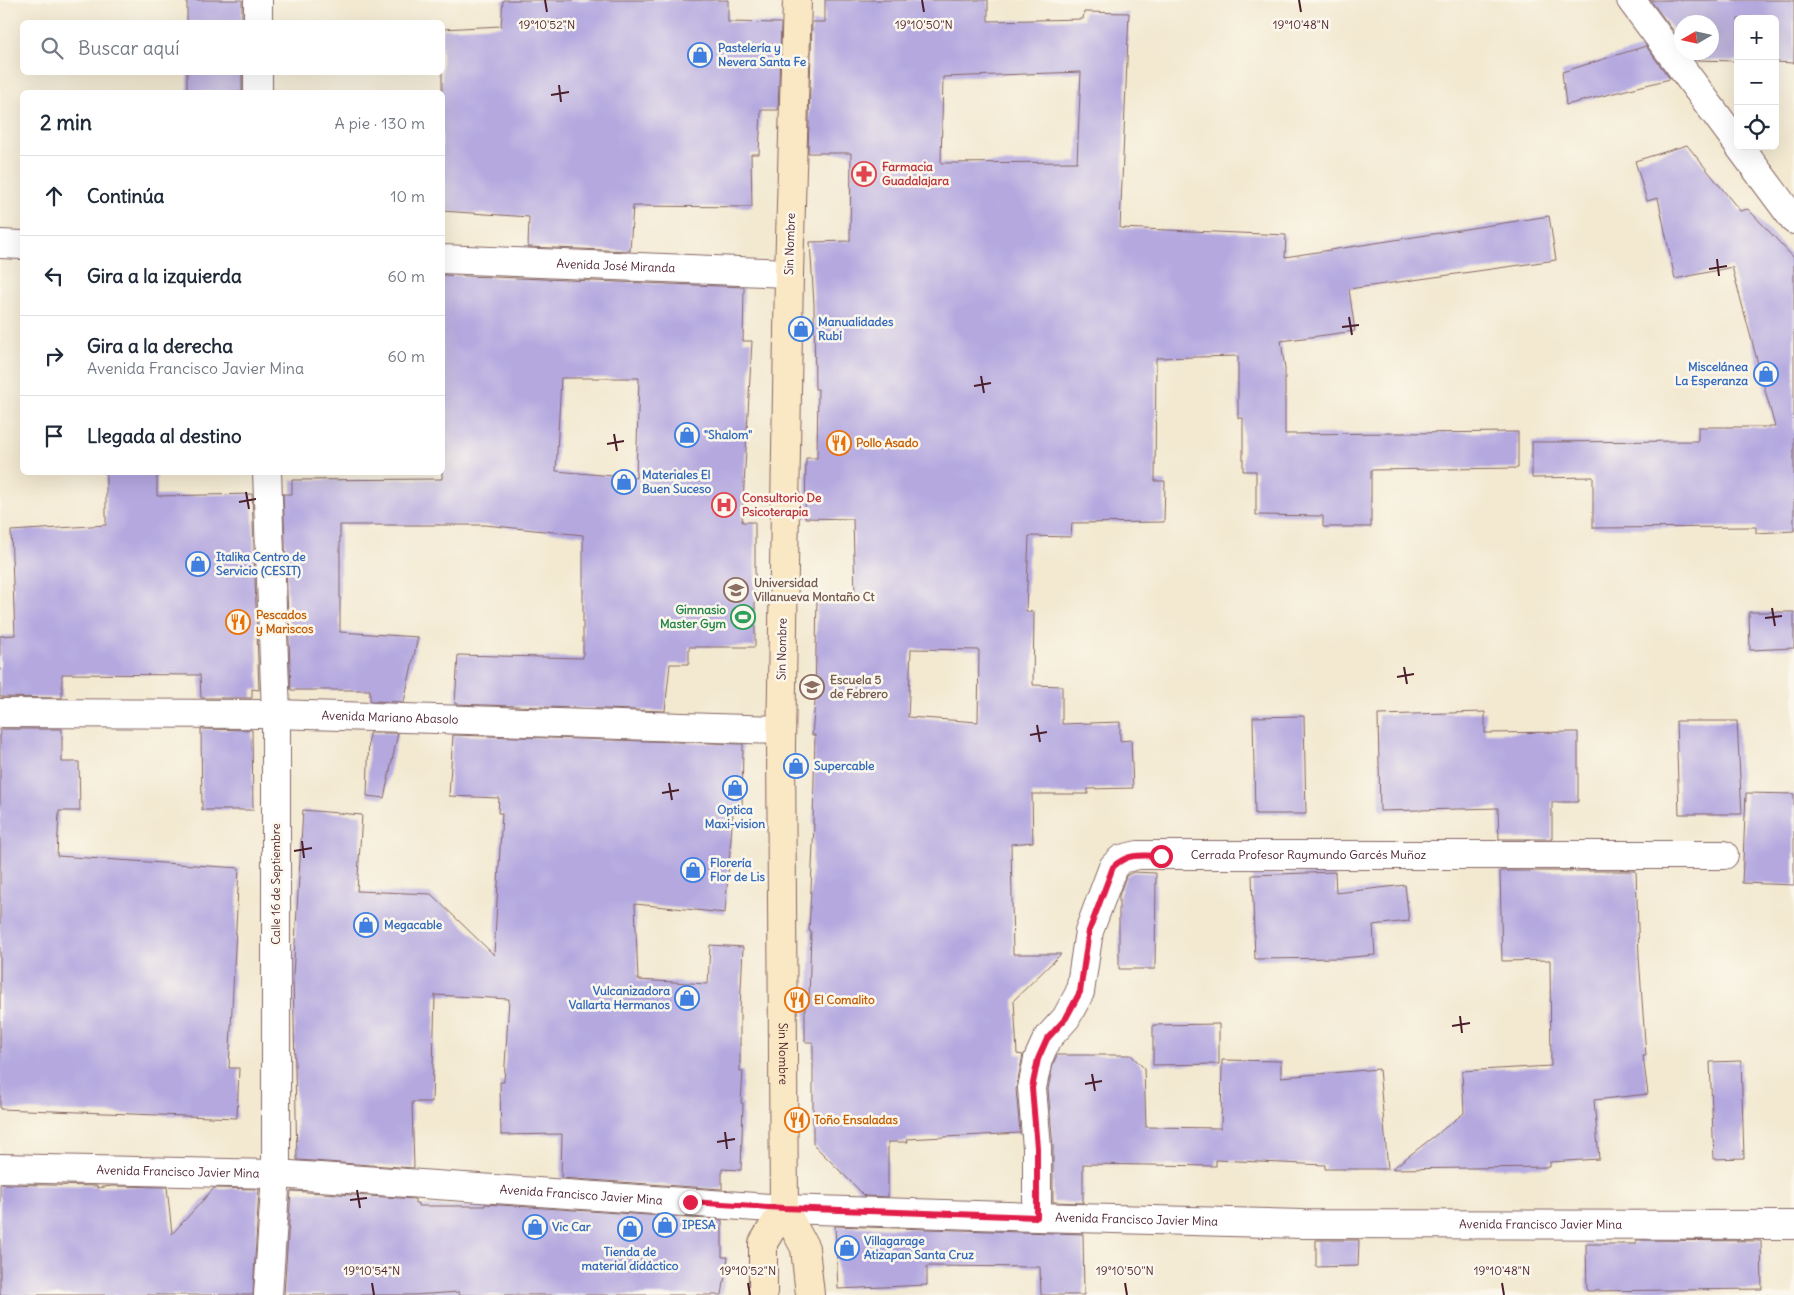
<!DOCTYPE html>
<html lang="es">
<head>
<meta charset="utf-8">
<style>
  :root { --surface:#fff; --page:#f2f2f3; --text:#1f2937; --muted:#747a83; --line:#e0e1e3 }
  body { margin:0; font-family:Delius,sans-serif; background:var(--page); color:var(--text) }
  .controls { position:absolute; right:15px; top:15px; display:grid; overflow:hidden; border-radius:8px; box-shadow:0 5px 20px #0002 }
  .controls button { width:45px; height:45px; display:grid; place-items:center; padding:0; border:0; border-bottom:1px solid var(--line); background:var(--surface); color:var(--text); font:25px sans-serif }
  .compass { position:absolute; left:1674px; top:15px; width:45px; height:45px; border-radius:50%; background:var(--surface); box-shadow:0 5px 20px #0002; rotate:261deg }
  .stop { position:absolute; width:15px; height:15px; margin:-11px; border:4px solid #e11d48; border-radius:50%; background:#fff }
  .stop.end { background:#e11d48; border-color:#fff; box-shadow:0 1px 5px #0008 }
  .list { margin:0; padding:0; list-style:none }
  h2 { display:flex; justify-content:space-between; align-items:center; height:65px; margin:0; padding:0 20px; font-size:21px }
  h2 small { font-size:16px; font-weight:400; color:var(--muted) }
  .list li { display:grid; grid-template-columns:32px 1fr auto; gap:15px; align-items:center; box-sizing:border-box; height:80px; padding:0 20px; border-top:1px solid var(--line) }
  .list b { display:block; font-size:19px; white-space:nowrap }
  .list p { margin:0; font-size:16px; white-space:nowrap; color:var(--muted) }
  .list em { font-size:16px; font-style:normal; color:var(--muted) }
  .icon { flex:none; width:28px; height:28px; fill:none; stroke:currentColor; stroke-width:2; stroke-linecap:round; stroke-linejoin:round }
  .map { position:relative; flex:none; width:1794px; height:1295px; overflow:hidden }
  .search { position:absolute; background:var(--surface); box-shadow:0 5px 20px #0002; left:20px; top:20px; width:425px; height:55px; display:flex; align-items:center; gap:12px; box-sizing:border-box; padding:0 18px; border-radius:8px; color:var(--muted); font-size:19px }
  .panel { position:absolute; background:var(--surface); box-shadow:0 5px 20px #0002; left:20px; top:90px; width:425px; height:385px; border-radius:8px }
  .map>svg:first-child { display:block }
  .building { fill:#b4a8df; fill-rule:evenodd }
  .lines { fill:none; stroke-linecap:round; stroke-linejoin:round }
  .minor-casing { stroke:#856665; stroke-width:30 }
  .tertiary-casing { stroke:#856665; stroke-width:30 }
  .secondary-casing { stroke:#856665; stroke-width:30 }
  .minor { stroke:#fff; stroke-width:28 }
  .tertiary { stroke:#fff; stroke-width:28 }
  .secondary { stroke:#fae7c3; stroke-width:28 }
  .route { stroke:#e11d48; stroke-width:6 }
  .ticks { fill:none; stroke:#4a1f2b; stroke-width:2 }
  .labels { text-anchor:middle; stroke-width:5; stroke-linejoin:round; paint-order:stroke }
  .shop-label { font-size:12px; font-weight:bold; fill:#366cbe; stroke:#fbf7ec; text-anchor:start }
  .health-label { font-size:12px; font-weight:bold; fill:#be3a42; stroke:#fbf7ec; text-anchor:start }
  .street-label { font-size:12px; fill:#4a1f2b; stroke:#fbf7ec }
  .food-label { font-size:12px; font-weight:bold; fill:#c56008; stroke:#fbf7ec; text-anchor:start }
  .education-label { font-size:12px; font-weight:bold; fill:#785e54; stroke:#fbf7ec; text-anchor:start }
  .leisure-label { font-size:12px; font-weight:bold; fill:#27864d; stroke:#fbf7ec; text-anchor:end }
  .ticks-label { font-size:12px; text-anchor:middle; fill:#4a1f2b; stroke:#fbf7ec; stroke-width:5; stroke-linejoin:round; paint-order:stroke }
</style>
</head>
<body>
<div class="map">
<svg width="1794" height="1295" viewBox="0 0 1794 1295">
  <rect width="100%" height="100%" fill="#fbf7ec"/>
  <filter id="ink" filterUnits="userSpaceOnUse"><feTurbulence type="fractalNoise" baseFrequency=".02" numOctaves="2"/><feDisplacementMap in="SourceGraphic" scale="10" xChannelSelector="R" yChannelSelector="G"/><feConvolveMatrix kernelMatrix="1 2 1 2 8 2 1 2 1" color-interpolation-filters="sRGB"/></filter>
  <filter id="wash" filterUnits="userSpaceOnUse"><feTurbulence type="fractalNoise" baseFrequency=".0096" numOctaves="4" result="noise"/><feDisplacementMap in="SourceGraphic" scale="20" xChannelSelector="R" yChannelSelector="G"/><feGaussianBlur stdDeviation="1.12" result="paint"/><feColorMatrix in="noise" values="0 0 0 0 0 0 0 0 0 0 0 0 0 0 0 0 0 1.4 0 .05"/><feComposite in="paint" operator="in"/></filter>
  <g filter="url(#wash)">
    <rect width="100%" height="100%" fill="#f3e9d1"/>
    <g id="blocks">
      <path class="building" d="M187,0H242V22H187Z
        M503,0H728V22L781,23L778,110H761L759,154H751L752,207L633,206L630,251L528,247L529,217L442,211V29L501,26Z
        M825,0H988V21L1083,19L1084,12L1129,13L1120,228L1286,235L1285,257L1549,216L1556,260L1349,289L1355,331L1281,341L1285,369V434L1518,432V468L1371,470V527H1323V516L1256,515V471H1243V418H1238V356L1156,358L1155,481H1165L1164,522L1072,523L1071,537L1029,536L1026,611L1034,612L1033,685L1062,686V724L1120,722V741L1131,740L1133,788L1088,789V794H1032L1033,842L1011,844L1013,954H1061L1014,1000L1017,1054L1023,1055L1016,1089L1020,1133L907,1139L908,1142H888V1197L865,1196L813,1144V1042H805V1001H809L811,931H809L814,824H813L815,735H812L815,702L817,595L855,596L853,519L805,518L806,458H817L818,389H815L814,304L810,242L850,241L851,153H808L812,22H825ZM1081,72L1077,162L941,163L943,77ZM911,649L979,650L978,722L908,717Z
        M1650,0H1794V63L1775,62V19H1738V61L1695,60L1689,52H1712V22H1682V42Z
        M1646,46L1670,79L1566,105L1562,72Z
        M187,72H242V92H187Z
        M1687,145L1740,211L1748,209L1794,258V531L1756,533V527L1593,528V477L1532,478V442L1698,441V427H1775L1732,267L1675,279L1658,198L1647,201L1635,161Z
        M442,275L744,287L743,341H752L742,522H755V647H689V664H670L665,711L455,704L458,655L583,658V535L485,525H340V632L418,637L404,702L370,701V690H291L283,494H292V480L442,479ZM561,378H639L636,478L556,471Z
        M106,472H157V496L252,494L259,690L252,689V698H201L200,675L62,674V698L0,697V636L15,635L11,531L106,525Z
        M1749,612H1794V648L1750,650Z
        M1485,712V733L1578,732V802H1552V839H1499L1498,808L1380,811L1378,715Z
        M1304,716L1306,814H1255L1253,717Z
        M1676,721H1737L1742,814H1679Z
        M0,729H62V762H79L80,811H59L57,856L239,868L229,1068H239L237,1118L0,1109Z
        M201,729L252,730L253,810H202Z
        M369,733H398L384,798L367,796Z
        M453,735L743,744L742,813H733L725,913L635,904L638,980L708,984L710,945L743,947L740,1010V1071H743L741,1103H743L741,1170L722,1169V1189L561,1178L562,1134L501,1135L500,1082H504L509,999L435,995L432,1102H412L414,1168L297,1160L293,975L303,810L362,815L357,891L431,894L494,955L502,813H498L499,798L449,796Z
        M1746,793L1794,794V885L1742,883Z
        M1500,871H1636L1639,957L1646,1056H1643L1648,1094L1594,1100L1599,1159L1550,1162V1167L1392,1169L1464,1113L1462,1071L1551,1066L1550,960L1502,961Z
        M1133,872L1156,873L1155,969H1119V896L1126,876Z
        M1335,872L1336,893L1405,885L1409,921L1373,925L1375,955L1342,958L1255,959L1252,875Z
        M1219,1024V1064L1153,1065V1025Z
        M1057,1055H1131L1144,1068L1146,1127L1221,1128L1222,1060L1281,1061V1077L1379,1069L1388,1169H1325V1165L1216,1160V1166L1083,1164V1203L1053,1202V1147L1048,1089L1053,1064Z
        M1741,1061L1744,1158L1714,1159L1710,1062Z
        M0,1184L97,1186V1188L112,1186L167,1187L172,1234L214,1188L259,1189L253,1295H0Z
        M291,1191L415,1199V1203H418V1206H485V1204L722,1220V1257H728L722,1295H459V1292L414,1295H284Z
        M835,1226L1083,1234L1084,1295H1041L1040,1267L927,1266V1285L838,1289Z
        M1316,1240H1359L1358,1266L1316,1267Z
        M1636,1240L1761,1241L1762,1289L1587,1291L1586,1244H1636Z"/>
    </g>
  </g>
  <g filter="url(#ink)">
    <use href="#blocks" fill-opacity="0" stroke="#856665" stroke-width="1"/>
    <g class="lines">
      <defs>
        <g id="minor">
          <path d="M258,0V22"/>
          <path d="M1631,0L1738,144"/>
          <path d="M258,72V92"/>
          <path d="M1739,146L1794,220"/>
          <path d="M0,244L22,245"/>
          <path id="s1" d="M442,259L789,273"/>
          <path d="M267,472L276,714V1174L268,1295"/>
          <path id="s2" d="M0,713L276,714L781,730"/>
          <path id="s3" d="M1037,1217V1148L1032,1088L1038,1059L1047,1039L1066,1018L1080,992L1089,931L1113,867L1121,859L1138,855H1724"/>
        </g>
        <g id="tertiary">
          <path id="s4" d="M0,1168L276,1174L784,1209L1037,1217L1303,1224L1794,1225"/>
        </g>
        <g id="secondary">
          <path id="s5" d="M797,0L789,273L781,745L784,1209L805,1248L810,1295"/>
          <path d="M763,1295V1243L784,1209"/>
        </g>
      </defs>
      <use href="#minor" class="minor-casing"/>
      <use href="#tertiary" class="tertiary-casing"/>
      <use href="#secondary" class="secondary-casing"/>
      <use href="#minor" class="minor"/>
      <use href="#tertiary" class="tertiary"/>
      <use href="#secondary" class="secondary"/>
    </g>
  </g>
  <g class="lines" filter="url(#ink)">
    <path class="route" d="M690,1202L784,1208L1037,1217V1148L1032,1088L1038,1059L1047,1039L1066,1018L1080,992L1089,931L1113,867C1127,853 1142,855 1161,856"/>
  </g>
  <path class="ticks" d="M545,0L547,12M922,0L924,12M1299,0L1301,12M559,85L561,102M551,95L569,92M1717,259L1719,276M1709,269L1727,266M1349,317L1352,335M1342,327L1359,325M981,376L984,393M974,386L991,383M614,434L617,451M607,444L624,441M246,492L249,509M239,502L256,499M1772,608L1775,626M1765,618L1782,616M1404,667L1407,684M1397,677L1414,674M1037,725L1040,742M1030,735L1047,732M669,783L672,800M662,793L679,790M302,841L304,858M294,851L312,848M1460,1016L1462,1033M1452,1026L1470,1023M1092,1074L1095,1091M1085,1084L1102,1081M725,1132L727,1149M717,1142L735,1139M357,1190L360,1208M350,1200L367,1198M372,1283L374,1295M748,1283L750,1295M1125,1283L1127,1295M1502,1283L1504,1295"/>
  <defs>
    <symbol id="shop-ring" viewBox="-11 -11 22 22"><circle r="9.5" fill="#fbf7ec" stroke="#3f7fe0" stroke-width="1.5"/><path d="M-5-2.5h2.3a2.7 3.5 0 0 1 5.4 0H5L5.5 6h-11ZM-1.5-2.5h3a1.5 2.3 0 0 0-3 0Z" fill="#3f7fe0"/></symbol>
    <symbol id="pharmacy-ring" viewBox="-11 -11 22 22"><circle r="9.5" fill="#fbf7ec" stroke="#e0444e" stroke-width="1.5"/><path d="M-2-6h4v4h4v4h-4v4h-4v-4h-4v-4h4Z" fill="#e0444e"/></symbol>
    <symbol id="restaurant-ring" viewBox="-11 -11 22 22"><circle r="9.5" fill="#fbf7ec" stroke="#e8710a" stroke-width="1.5"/><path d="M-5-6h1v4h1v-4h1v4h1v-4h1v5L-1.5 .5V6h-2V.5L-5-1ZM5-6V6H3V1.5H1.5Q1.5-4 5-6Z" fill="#e8710a"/></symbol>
    <symbol id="hospital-ring" viewBox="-11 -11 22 22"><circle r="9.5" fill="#fbf7ec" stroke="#e0444e" stroke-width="1.5"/><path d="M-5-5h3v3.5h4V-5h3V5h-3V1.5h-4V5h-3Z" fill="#e0444e"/></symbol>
    <symbol id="university-ring" viewBox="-11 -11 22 22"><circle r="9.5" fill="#fbf7ec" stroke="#8d6e63" stroke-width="1.5"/><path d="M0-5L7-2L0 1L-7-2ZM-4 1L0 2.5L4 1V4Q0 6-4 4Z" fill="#8d6e63"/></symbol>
    <symbol id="stadium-ring" viewBox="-11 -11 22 22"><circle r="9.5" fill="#fbf7ec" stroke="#2e9e5b" stroke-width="1.5"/><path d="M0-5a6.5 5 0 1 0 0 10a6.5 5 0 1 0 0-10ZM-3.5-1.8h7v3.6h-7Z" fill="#2e9e5b"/></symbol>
    <symbol id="school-ring" viewBox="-11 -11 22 22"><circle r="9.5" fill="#fbf7ec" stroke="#8d6e63" stroke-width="1.5"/><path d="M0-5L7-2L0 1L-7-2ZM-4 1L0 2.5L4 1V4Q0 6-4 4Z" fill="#8d6e63"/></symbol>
  </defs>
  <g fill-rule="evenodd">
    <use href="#shop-ring" x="686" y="41" width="28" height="28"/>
    <use href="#pharmacy-ring" x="850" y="160" width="28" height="28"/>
    <use href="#shop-ring" x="787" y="315" width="28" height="28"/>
    <use href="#shop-ring" x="1752" y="360" width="28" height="28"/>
    <use href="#shop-ring" x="673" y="421" width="28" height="28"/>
    <use href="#restaurant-ring" x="825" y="429" width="28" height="28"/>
    <use href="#shop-ring" x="610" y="468" width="28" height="28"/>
    <use href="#hospital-ring" x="710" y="491" width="28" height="28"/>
    <use href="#shop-ring" x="184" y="550" width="28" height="28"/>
    <use href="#university-ring" x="722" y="576" width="28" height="28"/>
    <use href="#stadium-ring" x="729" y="603" width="28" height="28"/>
    <use href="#restaurant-ring" x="224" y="608" width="28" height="28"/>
    <use href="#school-ring" x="798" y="673" width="28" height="28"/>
    <use href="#shop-ring" x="782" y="752" width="28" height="28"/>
    <use href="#shop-ring" x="721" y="774" width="28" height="28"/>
    <use href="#shop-ring" x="679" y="856" width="28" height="28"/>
    <use href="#shop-ring" x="352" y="911" width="28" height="28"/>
    <use href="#shop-ring" x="673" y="984" width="28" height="28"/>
    <use href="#restaurant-ring" x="783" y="986" width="28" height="28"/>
    <use href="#restaurant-ring" x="783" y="1106" width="28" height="28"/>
    <use href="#shop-ring" x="651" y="1211" width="28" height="28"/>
    <use href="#shop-ring" x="521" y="1213" width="28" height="28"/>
    <use href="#shop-ring" x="616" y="1215" width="28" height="28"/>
    <use href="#shop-ring" x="833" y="1234" width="28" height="28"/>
  </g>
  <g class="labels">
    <g class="shop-label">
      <text x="718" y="52">Pastelería y<tspan x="718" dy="14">Nevera Santa Fe</tspan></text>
      <text x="818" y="326">Manualidades<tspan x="818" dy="14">Rubí</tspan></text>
      <text x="1748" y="371" text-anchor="end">Miscelánea<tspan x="1748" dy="14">La Esperanza</tspan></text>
      <text x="704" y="439">"Shalom"</text>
      <text x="642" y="479">Materiales El<tspan x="642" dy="14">Buen Suceso</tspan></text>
      <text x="216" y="561">Italika Centro de<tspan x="216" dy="14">Servicio (CESIT)</tspan></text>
      <text x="814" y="770">Supercable</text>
      <text x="735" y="814" text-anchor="middle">Optica<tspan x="735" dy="14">Maxi-vision</tspan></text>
      <text x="710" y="867">Florería<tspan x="710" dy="14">Flor de Lis</tspan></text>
      <text x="384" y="929">Megacable</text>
      <text x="670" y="995" text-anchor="end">Vulcanizadora<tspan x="670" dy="14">Vallarta Hermanos</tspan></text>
      <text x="682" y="1229">IPESA</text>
      <text x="552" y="1231">Vic Car</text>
      <text x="864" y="1245">Villagarage<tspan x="864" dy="14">Atizapan Santa Cruz</tspan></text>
      <text x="630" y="1256" text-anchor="middle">Tienda de<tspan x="630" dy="14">material didáctico</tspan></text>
    </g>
    <g class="health-label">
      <text x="882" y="171">Farmacia<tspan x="882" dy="14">Guadalajara</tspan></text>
      <text x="742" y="502">Consultorio De<tspan x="742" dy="14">Psicoterapia</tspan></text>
    </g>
    <g class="street-label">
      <text transform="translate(790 244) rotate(-88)" y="4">Sin Nombre</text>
      <text dy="4" stroke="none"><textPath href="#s1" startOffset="174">Avenida José Miranda</textPath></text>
      <text transform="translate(782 649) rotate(-89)" y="4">Sin Nombre</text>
      <text dy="4" stroke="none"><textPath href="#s2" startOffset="390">Avenida Mariano Abasolo</textPath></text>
      <text dy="4" stroke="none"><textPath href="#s3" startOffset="568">Cerrada Profesor Raymundo Garcés Muñoz</textPath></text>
      <text transform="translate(276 884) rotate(-90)" y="4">Calle 16 de Septiembre</text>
      <text dy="4" stroke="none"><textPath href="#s5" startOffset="1054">Sin Nombre</textPath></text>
      <text dy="4" stroke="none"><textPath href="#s4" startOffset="178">Avenida Francisco Javier Mina</textPath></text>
      <text dy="4" stroke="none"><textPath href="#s4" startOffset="582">Avenida Francisco Javier Mina</textPath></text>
      <text dy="4" stroke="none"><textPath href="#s4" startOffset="1138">Avenida Francisco Javier Mina</textPath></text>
      <text dy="4" stroke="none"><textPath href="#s4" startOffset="1542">Avenida Francisco Javier Mina</textPath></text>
    </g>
    <g class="food-label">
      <text x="856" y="447">Pollo Asado</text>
      <text x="256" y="619">Pescados<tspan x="256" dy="14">y Mariscos</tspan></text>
      <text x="814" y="1004">El Comalito</text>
      <text x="814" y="1124">Toño Ensaladas</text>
    </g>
    <g class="education-label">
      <text x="754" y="587">Universidad<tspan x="754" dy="14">Villanueva Montaño Ct</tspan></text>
      <text x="830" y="684">Escuela 5<tspan x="830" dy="14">de Febrero</tspan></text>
    </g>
    <g class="leisure-label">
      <text x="726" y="614">Gimnasio<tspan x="726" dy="14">Master Gym</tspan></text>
    </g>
  </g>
  <g class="ticks-label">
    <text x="547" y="29">19°10'52"N</text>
    <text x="924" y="29">19°10'50"N</text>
    <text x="1301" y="29">19°10'48"N</text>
    <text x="372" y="1275">19°10'54"N</text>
    <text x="748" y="1275">19°10'52"N</text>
    <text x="1125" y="1275">19°10'50"N</text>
    <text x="1502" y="1275">19°10'48"N</text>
  </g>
</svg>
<div class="controls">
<button>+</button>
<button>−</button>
<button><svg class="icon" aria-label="locate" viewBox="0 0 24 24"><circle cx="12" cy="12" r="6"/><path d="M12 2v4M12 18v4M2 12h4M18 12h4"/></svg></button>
</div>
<svg class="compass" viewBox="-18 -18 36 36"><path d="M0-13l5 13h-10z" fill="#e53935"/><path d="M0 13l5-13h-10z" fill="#747a83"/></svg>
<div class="stop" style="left:1161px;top:856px"></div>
<div class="stop end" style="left:690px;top:1202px"></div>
<div class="search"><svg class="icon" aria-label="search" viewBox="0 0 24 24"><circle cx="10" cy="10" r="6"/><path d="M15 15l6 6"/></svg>Buscar aquí</div>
<section class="panel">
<h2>2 min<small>A pie · 130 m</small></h2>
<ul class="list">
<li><svg class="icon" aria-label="ahead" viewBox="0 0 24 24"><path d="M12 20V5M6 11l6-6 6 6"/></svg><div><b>Continúa</b></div><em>10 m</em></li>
<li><svg class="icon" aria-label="left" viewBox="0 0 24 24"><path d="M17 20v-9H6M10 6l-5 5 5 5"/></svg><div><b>Gira a la izquierda</b></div><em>60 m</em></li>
<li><svg class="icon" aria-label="right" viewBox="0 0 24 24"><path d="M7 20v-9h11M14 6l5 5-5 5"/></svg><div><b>Gira a la derecha</b><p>Avenida Francisco Javier Mina</p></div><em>60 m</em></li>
<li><svg class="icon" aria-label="arrive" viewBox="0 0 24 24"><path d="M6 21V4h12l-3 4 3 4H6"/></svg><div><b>Llegada al destino</b></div></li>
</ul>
</section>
</div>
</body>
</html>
